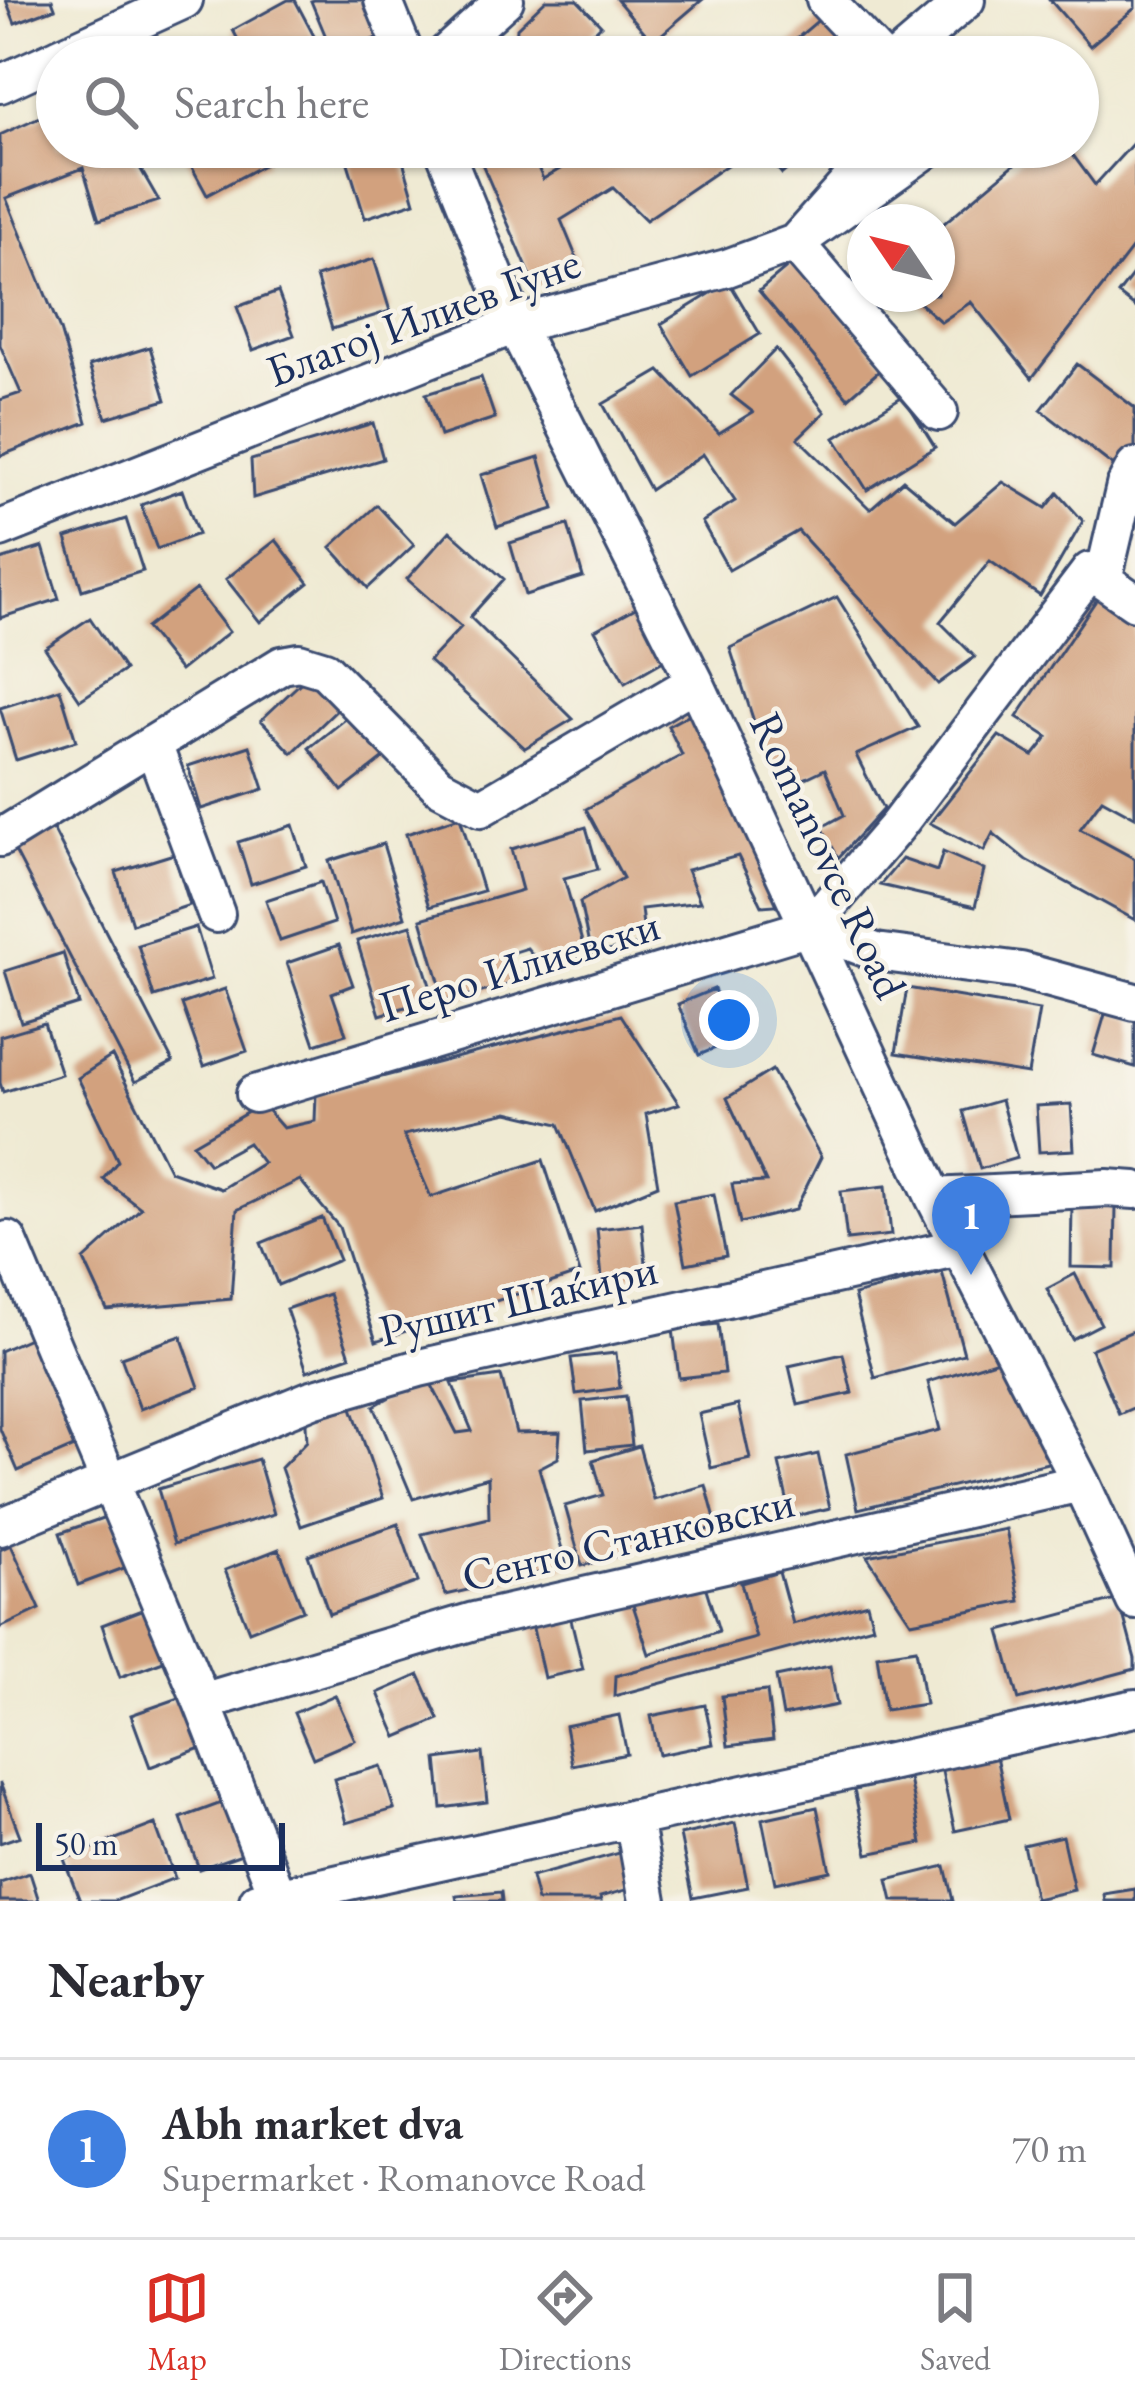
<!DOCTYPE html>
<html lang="en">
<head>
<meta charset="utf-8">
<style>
  :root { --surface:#fff; --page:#f2f2f3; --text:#2b2b33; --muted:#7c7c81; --line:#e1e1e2; --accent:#d93025 }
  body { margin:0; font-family:"EB Garamond",serif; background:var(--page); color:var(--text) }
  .compass { position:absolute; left:847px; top:204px; width:108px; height:108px; border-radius:50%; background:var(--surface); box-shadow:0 3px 9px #0004; rotate:305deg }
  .scale { position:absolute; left:36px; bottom:30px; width:249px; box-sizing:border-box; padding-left:12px; border:6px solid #1b2f5e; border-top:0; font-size:33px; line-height:42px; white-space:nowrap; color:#1b2f5e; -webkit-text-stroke:9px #f7f3e8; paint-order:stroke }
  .you { position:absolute; left:729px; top:1020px; width:42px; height:42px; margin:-30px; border:9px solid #fff; border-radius:50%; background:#1a73e8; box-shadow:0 0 0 18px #1a73e833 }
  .badge { display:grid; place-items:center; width:78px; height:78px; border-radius:50%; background:var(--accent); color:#fff; font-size:39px; font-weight:700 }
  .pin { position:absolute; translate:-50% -99px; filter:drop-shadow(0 3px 6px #0008) }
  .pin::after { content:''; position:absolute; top:63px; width:42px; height:36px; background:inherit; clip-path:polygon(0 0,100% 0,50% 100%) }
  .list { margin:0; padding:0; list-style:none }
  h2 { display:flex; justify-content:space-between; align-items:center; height:156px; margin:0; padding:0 48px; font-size:51px }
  h2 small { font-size:39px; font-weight:400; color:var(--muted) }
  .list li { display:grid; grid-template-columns:78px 1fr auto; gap:36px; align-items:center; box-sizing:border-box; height:180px; padding:0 48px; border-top:3px solid var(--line) }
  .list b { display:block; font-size:45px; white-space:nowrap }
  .list p { margin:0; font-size:39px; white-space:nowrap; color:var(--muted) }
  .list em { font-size:39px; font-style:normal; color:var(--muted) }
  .icon { flex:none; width:66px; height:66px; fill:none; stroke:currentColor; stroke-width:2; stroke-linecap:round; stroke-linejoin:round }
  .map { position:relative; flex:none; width:1135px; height:1901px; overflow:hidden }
  .search { position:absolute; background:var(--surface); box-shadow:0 3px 9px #0004; left:36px; right:36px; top:36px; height:132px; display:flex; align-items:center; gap:30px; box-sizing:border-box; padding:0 42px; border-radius:66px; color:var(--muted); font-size:45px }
  .sheet { height:336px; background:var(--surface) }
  nav { display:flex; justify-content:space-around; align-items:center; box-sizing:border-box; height:168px; border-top:3px solid var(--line); background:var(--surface); font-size:33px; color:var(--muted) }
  nav a { display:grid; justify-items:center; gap:6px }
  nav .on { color:var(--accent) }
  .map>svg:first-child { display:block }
  .building { fill:#d2a17e }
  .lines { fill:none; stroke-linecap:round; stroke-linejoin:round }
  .minor-casing { stroke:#3b4b70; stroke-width:42 }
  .minor { stroke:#fff; stroke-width:36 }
  .labels { text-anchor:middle; stroke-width:9; stroke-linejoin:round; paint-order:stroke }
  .street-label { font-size:45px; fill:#1b2f5e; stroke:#f7f3e8 }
</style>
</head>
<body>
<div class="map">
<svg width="1135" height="1901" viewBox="0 0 1135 1901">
  <rect width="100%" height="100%" fill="#f7f3e8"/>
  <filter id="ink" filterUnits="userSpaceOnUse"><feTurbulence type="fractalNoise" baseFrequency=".00833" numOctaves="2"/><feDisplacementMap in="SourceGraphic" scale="24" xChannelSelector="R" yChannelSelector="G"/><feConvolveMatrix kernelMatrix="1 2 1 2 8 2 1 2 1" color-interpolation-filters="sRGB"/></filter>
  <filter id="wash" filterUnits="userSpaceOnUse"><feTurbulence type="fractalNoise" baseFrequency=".004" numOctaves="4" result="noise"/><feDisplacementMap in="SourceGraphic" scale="48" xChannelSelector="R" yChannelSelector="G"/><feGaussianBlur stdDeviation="2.7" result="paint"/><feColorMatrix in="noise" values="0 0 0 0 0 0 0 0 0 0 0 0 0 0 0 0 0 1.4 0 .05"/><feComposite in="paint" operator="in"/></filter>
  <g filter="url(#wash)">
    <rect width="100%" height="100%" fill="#efead3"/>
    <g id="blocks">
      <path class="building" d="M6,0H52L55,8L15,23Z
        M288,0H295L325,57H247L233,30Z
        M314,0H370L384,35L334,56L311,1Z
        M546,0H577L601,25L574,51L580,57H515L517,28Z
        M617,0H702L653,42Z
        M1050,0H1135V8L1090,46Z
        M822,17L856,57H775Z
        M57,109V147H128L159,201L99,220L83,168L6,198L60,330L87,422L0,456V400L21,393L0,345V135Z
        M1135,141V245L1032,378L971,302L941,322L909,294H937V229L1035,147H1067L1095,185Z
        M181,147H259L267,163L207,195Z
        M343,147H399L415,202L365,218Z
        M506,147H529L543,179L597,147H713L727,165L646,220L613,188L561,220L580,266L535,286L480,159Z
        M759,147H814L782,174Z
        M374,259L390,311L332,329L316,277Z
        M797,259L886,365L848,398L759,291Z
        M1135,272V307L1118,294Z
        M729,282L760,334L692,376L661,324Z
        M278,292L294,335L253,350L237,307Z
        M150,347L166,400L106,418L89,366Z
        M776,349L825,412L798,438L870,509L903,480L955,523L1003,482L1046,508L1058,493L1083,521L1040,596L990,561L940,622L975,657L938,684L798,531L729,570L702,522L735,501L703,454L650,490L603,404L660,371L719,433L753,412L731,395Z
        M1077,364L1135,408V459L1124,474L1041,410Z
        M481,377L495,418L440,436L426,394Z
        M903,396L935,447L867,490L835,438Z
        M373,423L383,459L253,498L251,460Z
        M539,457L554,509L497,527L481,475Z
        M182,490L198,534L157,549L141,505Z
        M377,505L414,545L368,588L331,547Z
        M126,519L143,571L82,590L66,538Z
        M568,525L583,577L525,595L510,543Z
        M450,531L504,579L470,617L573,719L525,748L429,661L461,627L407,579Z
        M276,540L309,583L260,622L226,579Z
        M43,547L59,599L0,618V560Z
        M196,589L229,632L180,671L146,628Z
        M1099,596L1135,617V817L1102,799L1080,829L1135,859V920L1026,860L993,833L984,851L930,823L999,736L1033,756L1048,737L1017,717Z
        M837,597L918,727L856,755L883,809L838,858L822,827L844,815L825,769L787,787L758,734L730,648Z
        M643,604L672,656L625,683L595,630Z
        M90,618L125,670L80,700L45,648Z
        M309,675L340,707L292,753L261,720Z
        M60,689L76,741L16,760L0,708Z
        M358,709L392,752L342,791L309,748Z
        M699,709L789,904L762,906L738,856L687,870L700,902L641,909L645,943L591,955L580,902L623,878L586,809L682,755L668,726Z
        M250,746L264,789L201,809L188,766Z
        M460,817L483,891L429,907L406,834Z
        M293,825L306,866L251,884L238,842Z
        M586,827L598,869L564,878L586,956L544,968L527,948L505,955L512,984L445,1002L421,919L522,890L511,849Z
        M53,829L173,1062L135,1082L14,849Z
        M383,844L405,917L351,934L329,861Z
        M943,852L984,870L975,907L880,885L902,859L937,871Z
        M174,854L190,905L132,924L116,872Z
        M321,882L334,923L280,941L266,900Z
        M411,925L434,998L380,1015L357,941Z
        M196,927L212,979L154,997L138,945Z
        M339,945L353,985L332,993L346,1034L315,1044L287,963Z
        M63,953L79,1004L21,1022L5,971Z
        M907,988L1039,1010L1028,1074L896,1053Z
        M225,989L247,1051L204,1066L182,1004Z
        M714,989L735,1040L699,1055L678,1004Z
        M1106,1011L1135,1019V1067L1093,1055Z
        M621,1015L679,1104L646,1114L658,1185L595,1211L559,1124L508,1112L404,1135L431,1197L543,1160L580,1273L376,1341L339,1227L300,1180L237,1210L231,1299L107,1310L84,1260L141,1208L103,1179L118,1161L78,1078L112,1056L170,1171L221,1189L263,1163L248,1143L209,1164L193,1144L262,1104L283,1128L315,1121L316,1094Z
        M44,1023L61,1074L3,1092L0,1083V1036Z
        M772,1070L821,1157L795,1210L740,1223L732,1184L766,1182L727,1098Z
        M1001,1100L1017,1158L980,1169L963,1111Z
        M1071,1104L1074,1150L1039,1152L1036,1106Z
        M886,1186L891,1235L847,1240L841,1191Z
        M714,1194L726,1256L686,1264L674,1201Z
        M1072,1205H1116L1115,1268L1071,1267Z
        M322,1218L339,1260L278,1285L261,1243Z
        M642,1224L647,1273L602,1278L597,1229Z
        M942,1272L964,1354L875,1378L854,1295Z
        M1075,1274L1101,1324L1072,1339L1047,1289Z
        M329,1294L350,1356L307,1371L286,1309Z
        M718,1324L724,1373L679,1378L673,1329Z
        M1135,1330V1407L1119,1414L1091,1349Z
        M36,1335L83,1443L18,1471L0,1429V1351Z
        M181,1336L199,1387L140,1409L121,1357Z
        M616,1353L620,1388L576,1394L571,1358Z
        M843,1354L852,1393L798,1405L789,1366Z
        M1010,1356L1056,1461L858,1509L846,1454L940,1430L928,1382Z
        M427,1376L457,1433L472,1431L452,1383L501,1376L516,1433L560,1432L558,1458L539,1468L567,1567L446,1595L422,1534L489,1518L488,1477L413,1499L374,1406Z
        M347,1393L383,1498L301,1526L281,1468L307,1441L305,1408Z
        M626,1396L632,1445L587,1450L582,1401Z
        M738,1405L750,1459L711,1468L699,1414Z
        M639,1446L654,1500L706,1485L717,1527L582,1566L565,1506L603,1495L593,1460Z
        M818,1454L830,1508L791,1517L779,1463Z
        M258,1459L274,1514L174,1544L158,1489Z
        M114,1514L132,1565L78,1585L60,1533Z
        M398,1524L418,1582L329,1614L308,1555Z
        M1006,1529L1020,1601L911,1622L867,1556Z
        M11,1545L40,1609L0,1628V1550Z
        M279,1549L303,1610L249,1631L225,1570Z
        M779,1572L793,1624L867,1603L873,1626L614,1696L615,1676L756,1638L741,1583Z
        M703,1579L719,1631L649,1654L632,1602Z
        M1119,1599L1135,1659V1669L1019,1700L1000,1631Z
        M155,1605L174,1657L120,1677L102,1625Z
        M570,1615L583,1669L544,1678L532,1624Z
        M916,1649L925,1704L885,1710L877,1655Z
        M830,1666L837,1705L783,1716L776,1677Z
        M419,1675L439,1719L397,1737L378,1693Z
        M767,1691L773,1740L728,1746L722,1696Z
        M335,1695L355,1740L313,1758L294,1713Z
        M185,1696L203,1747L150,1767L131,1715Z
        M705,1705L713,1744L659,1755L651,1716Z
        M619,1715L627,1754L572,1765L565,1726Z
        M482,1753L487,1802L442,1808L437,1759Z
        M996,1756L1009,1819L955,1831L941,1767Z
        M381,1766L394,1809L346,1823L334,1779Z
        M909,1779L922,1843L868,1854L854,1790Z
        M0,1783L20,1836L0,1843Z
        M235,1798L253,1850L199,1869L181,1818Z
        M817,1807L830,1871L775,1883L762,1819Z
        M735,1823L748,1887L693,1898L680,1835Z
        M155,1824L175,1878L115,1901H80L64,1859Z
        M1062,1836L1074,1890L1035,1899L1023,1845Z
        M623,1852L633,1888L600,1897L601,1901H537L531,1877Z
        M945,1866L953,1901H893L888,1880Z
        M30,1873L39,1901H0V1883Z
        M1135,1889V1901H1105L1104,1894Z
        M501,1892L502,1901H457L456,1896Z"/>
    </g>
  </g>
  <g filter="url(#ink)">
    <use href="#blocks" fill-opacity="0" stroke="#3b4b70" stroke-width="3"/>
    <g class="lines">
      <defs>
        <path id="minor" d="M383,0L406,57
          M825,0L879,57
          M59,57L184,0
          M442,57L505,0
          M899,57L966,0
          M0,84L57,58
          M443,147L515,325L695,682L934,1197L1081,1483L1135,1601
          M875,147L852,179L795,243L939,412
          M0,529L515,325L727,268L795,243L930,147
          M1103,580L1125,486L1135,467
          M153,744L216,914
          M0,838L282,665L299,662L325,670L439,786L481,808L695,682
          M810,927L897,826L1090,571L1135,602
          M810,927L876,952L1021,971L1135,1002
          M255,1094L810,927
          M934,1197L1107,1188L1135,1190
          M8,1240L202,1702L280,1901
          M0,1527L312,1399L419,1368L960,1247
          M202,1702L474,1621L1081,1483
          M633,1818L648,1901
          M258,1901L1135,1708"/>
      </defs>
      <use href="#minor" class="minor-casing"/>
      <use href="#minor" class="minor"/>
    </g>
  </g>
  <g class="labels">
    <g class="street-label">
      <text transform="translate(423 316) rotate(-20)" y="16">Благој Илиев Гуне</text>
      <text transform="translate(829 855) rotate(65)" y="16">Romanovce Road</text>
      <text transform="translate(519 965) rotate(-17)" y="16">Перо Илиевски</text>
      <text transform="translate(518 1299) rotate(-13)" y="16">Рушит Шаќири</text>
      <text transform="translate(628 1538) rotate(-13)" y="16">Сенто Станковски</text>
    </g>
  </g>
</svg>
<svg class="compass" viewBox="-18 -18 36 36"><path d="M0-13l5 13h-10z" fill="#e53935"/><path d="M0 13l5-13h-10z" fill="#7c7c81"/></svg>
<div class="scale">50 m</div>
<div class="you"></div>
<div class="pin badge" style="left:971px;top:1275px;background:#3f7fe0">1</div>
<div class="search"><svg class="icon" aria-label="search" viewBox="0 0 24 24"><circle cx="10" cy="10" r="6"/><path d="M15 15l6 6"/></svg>Search here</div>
</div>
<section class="sheet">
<h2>Nearby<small></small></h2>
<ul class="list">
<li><span class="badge" style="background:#3f7fe0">1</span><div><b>Abh market dva</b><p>Supermarket · Romanovce Road</p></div><em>70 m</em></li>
</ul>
</section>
<nav>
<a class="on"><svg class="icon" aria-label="map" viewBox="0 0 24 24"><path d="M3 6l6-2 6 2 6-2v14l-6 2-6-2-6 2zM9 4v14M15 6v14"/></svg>Map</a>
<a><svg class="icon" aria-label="directions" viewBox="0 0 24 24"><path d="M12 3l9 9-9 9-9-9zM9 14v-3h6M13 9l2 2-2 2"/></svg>Directions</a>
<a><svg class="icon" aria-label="saved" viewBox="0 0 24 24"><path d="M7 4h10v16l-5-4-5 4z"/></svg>Saved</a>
</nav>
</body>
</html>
